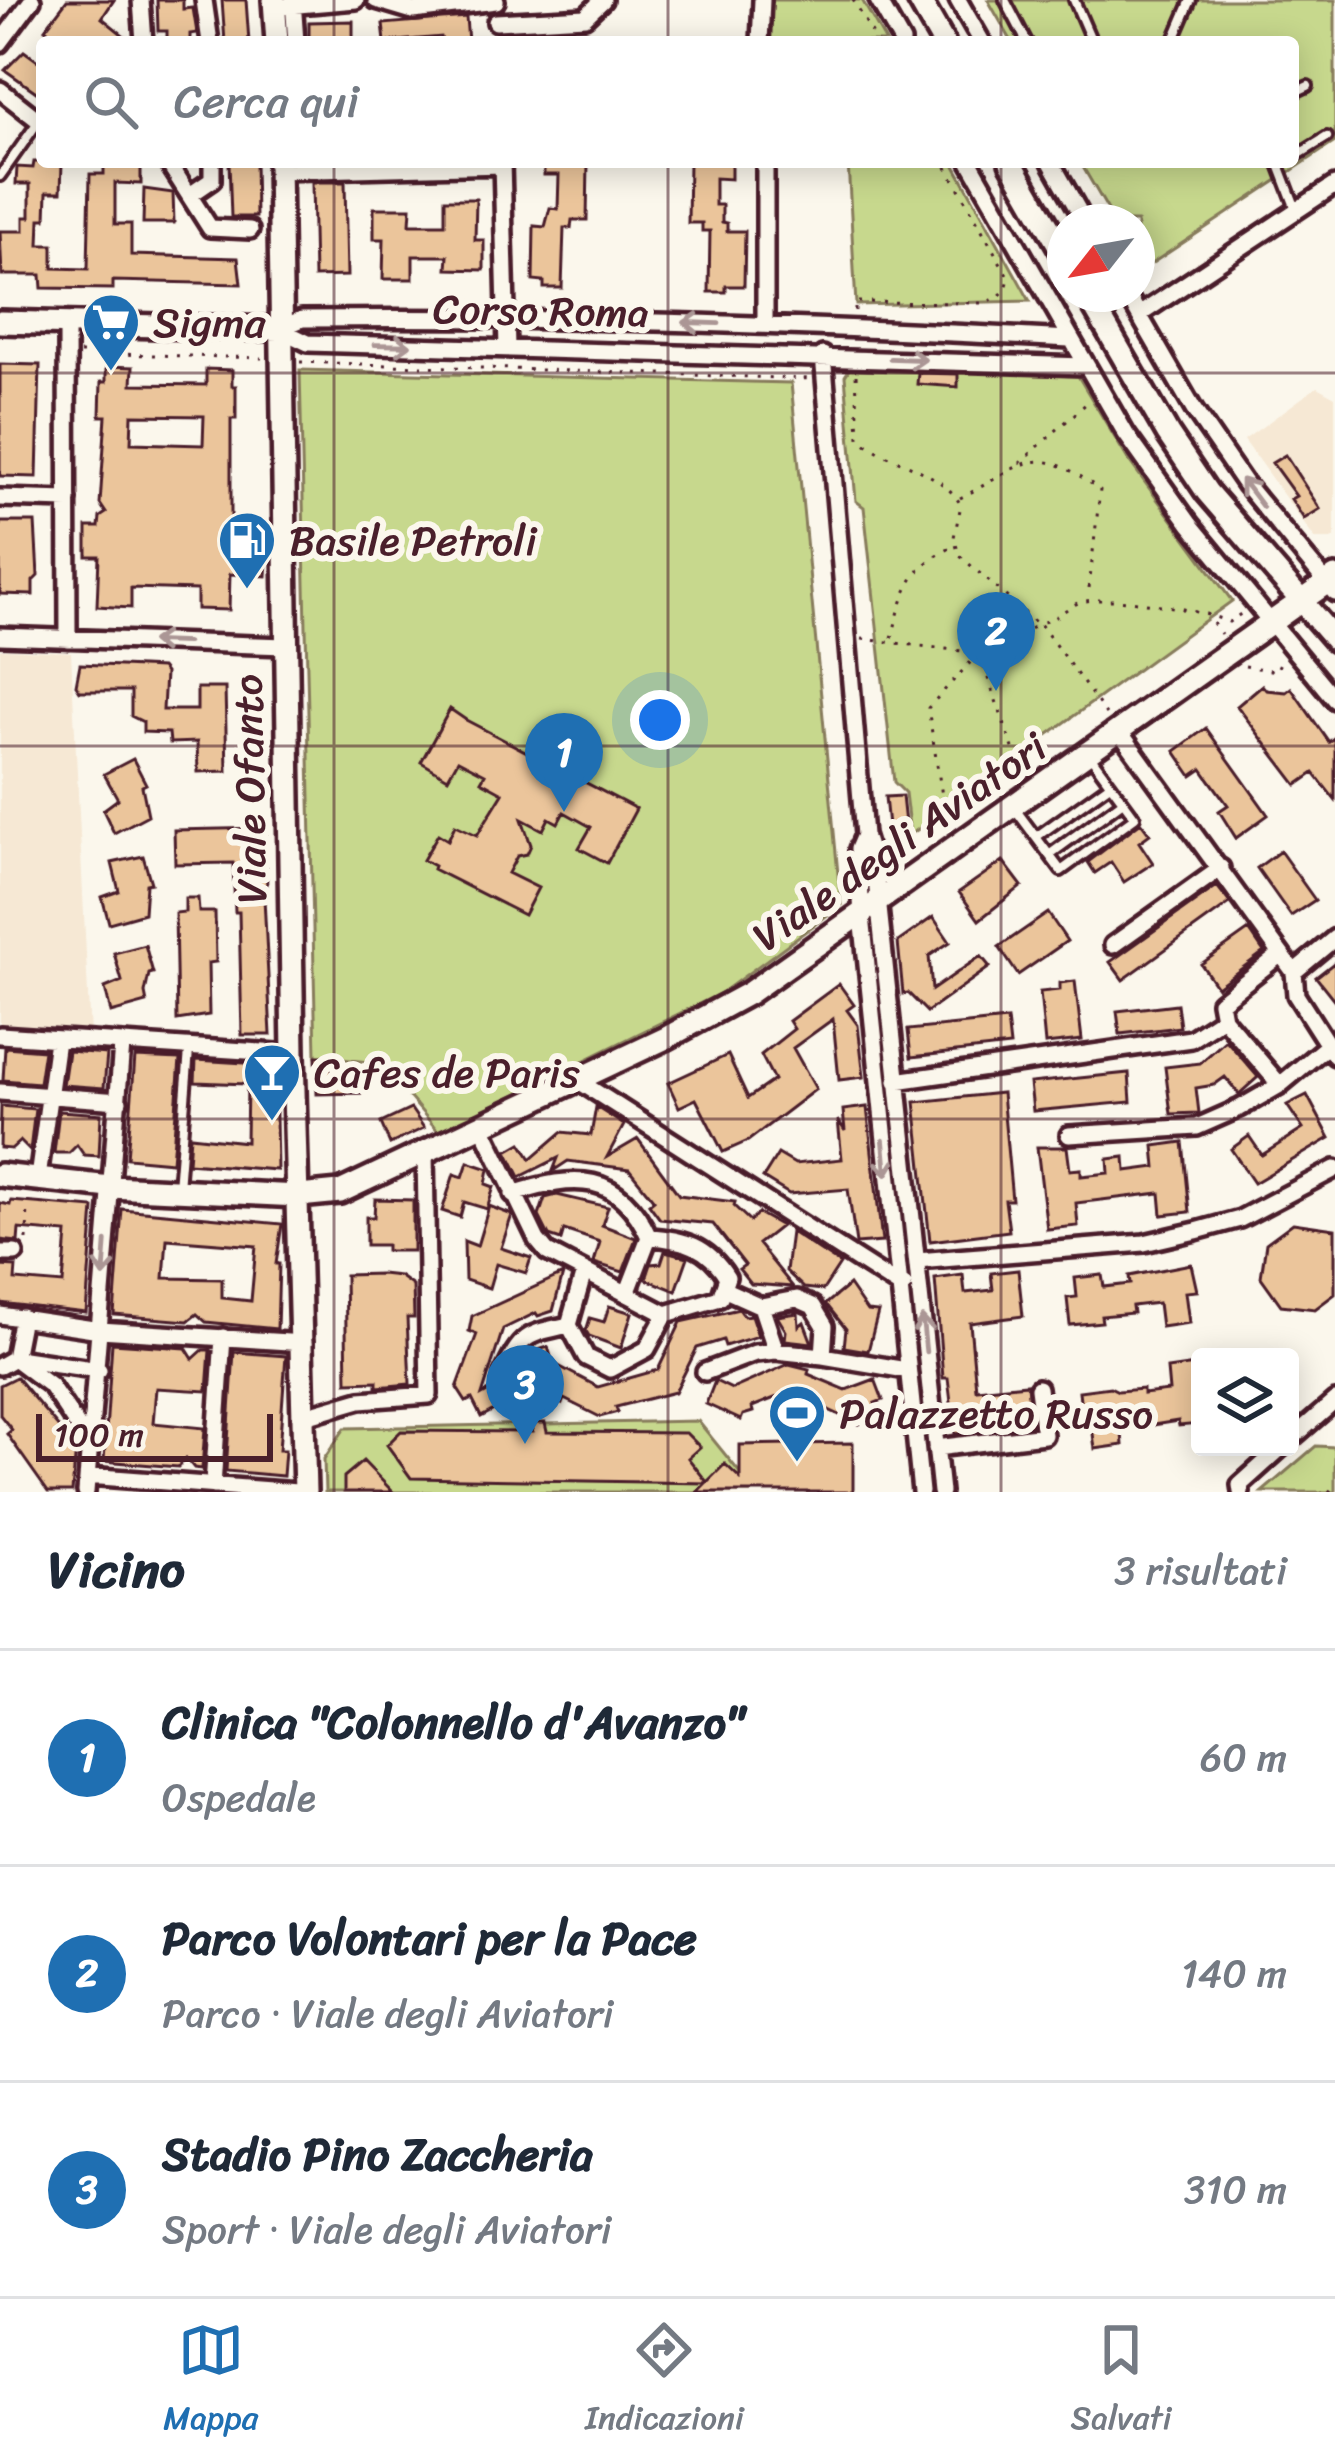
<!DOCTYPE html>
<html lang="it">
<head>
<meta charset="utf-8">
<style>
  :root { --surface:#fff; --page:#f2f2f3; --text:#1f2937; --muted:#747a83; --line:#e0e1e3; --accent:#1f6fb2 }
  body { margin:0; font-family:Sriracha,sans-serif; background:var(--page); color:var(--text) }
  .controls { position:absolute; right:36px; bottom:36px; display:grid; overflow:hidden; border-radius:12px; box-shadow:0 6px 30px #0003 }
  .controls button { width:108px; height:108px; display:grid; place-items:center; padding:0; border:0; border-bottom:3px solid var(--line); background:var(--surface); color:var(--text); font:60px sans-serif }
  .compass { position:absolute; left:1047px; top:204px; width:108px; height:108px; border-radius:50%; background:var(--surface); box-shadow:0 6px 30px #0003; rotate:239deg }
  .scale { position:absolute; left:36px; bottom:30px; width:237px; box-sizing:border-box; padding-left:12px; border:6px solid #4a1f2b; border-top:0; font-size:33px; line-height:42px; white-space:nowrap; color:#4a1f2b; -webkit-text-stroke:9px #fbf7ec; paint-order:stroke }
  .you { position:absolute; left:660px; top:720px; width:42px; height:42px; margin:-30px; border:9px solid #fff; border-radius:50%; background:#1a73e8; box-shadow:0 0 0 18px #1a73e833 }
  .badge { display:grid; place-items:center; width:78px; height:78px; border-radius:50%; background:var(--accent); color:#fff; font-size:39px; font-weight:700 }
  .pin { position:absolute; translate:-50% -99px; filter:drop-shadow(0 3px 6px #0008) }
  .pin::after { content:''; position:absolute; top:63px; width:42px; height:36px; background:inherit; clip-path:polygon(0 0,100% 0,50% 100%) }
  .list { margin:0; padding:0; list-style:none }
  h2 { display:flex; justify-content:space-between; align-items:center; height:156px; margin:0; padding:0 48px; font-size:51px }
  h2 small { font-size:39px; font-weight:400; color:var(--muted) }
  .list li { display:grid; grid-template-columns:78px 1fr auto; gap:36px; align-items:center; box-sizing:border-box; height:216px; padding:0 48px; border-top:3px solid var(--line) }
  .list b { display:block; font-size:45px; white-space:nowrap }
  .list p { margin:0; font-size:39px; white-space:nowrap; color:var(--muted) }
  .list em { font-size:39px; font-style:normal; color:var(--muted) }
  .icon { flex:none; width:66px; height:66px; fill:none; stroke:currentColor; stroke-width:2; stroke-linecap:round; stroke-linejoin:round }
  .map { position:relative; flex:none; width:1335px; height:1492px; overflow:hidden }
  .search { position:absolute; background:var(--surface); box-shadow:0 6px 30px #0003; left:36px; right:36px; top:36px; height:132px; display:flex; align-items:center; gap:30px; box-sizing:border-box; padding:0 42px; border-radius:12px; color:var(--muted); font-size:45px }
  .sheet { height:804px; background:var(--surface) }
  nav { display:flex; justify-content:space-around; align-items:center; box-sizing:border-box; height:168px; border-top:3px solid var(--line); background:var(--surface); font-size:33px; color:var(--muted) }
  nav a { display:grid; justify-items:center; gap:6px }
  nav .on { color:var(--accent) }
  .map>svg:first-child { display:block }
  .built { fill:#f6e8d4 }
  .green { fill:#c7d88d; stroke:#887c5c; stroke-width:3 }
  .building { fill:#ebc59b; stroke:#4a1f2b; stroke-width:3; fill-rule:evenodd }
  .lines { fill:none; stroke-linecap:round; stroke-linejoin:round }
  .lane-casing { stroke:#4a1f2b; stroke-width:16 }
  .street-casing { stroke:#4a1f2b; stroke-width:24 }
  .secondary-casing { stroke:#4a1f2b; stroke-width:30 }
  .path { stroke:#4a1f2b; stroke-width:3; stroke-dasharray:3 9; stroke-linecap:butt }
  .lane { stroke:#fbf7ec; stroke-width:8 }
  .street { stroke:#fbf7ec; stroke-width:15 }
  .secondary { stroke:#fbf7ec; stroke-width:21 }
  .oneway { stroke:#ab9695 }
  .grid { fill:none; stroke:#4a1f2b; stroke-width:3; stroke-opacity:0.55 }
  .labels { text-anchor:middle; stroke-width:12; stroke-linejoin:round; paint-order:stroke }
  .street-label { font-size:42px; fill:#4a1f2b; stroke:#fbf7ec }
  .poi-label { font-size:42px; fill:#4a1f2b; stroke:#fbf7ec; text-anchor:start }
</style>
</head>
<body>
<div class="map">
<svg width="1335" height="1492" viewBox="0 0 1335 1492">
  <rect width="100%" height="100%" fill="#fbf7ec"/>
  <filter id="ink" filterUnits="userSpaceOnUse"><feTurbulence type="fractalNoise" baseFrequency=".00833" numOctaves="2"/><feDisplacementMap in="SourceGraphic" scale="24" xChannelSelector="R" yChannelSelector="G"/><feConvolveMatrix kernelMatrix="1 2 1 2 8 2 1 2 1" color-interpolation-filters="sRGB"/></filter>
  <g filter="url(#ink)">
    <path class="built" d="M1317,387L1335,397V537L1331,539H1315L1244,440Z
      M0,649L71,652L90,1035L0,1027Z"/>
    <path class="green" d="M770,0H862L886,42H768Z
      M988,0H1335V142L1142,270L1137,262V222H1115L1080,162H1293V42H1012Z
      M848,162H953L1030,301L856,305Z
      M850,368L1078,376L1127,458L1232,601L910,835L905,793L894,782L864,507L856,501L845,376Z
      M300,370L791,383L841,905L723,992L439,1132L410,1098L368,1062L316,1056Z
      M698,1421L749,1484V1492H325L324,1459L345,1428Z
      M1316,1446L1335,1447V1492H1262Z"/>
    <path class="building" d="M67,0H114L102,18L132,42H69L59,35L57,38L45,29Z
      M157,0H183V9L193,8L197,33L190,34V42H167V31H158Z
      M222,0H246L249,42H225Z
      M466,17L468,42H442L441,37L385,42L383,24Z
      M353,21V40L309,42V22Z
      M24,51L42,64V96L5,70Z
      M34,162H62L61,192H47L46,219H40L39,245H53V268L88,269L90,174H104V162H127V167H141V184L115,183V224H131V255L238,258L241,284L113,281V289L42,288L41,275H2L0,231H24V217H30V184H16L17,167L33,168Z
      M229,162H255L256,217H231Z
      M544,162H588L587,220H572L571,228H564L562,288H544V282L533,281L534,226L545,227L550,208L558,209L559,175H544Z
      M689,162H731V179L715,178V205H722V222L727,223V231H745L744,286H726V292H709L710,231H702V223H688Z
      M312,182H345L347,276L314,277Z
      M144,189L173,193L174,223H143Z
      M445,199H476L475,240H484V270L447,269L448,256H413V279H383L384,239H374V208H411L410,224H445Z
      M0,364L40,365L37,477L0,476Z
      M106,366L133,367L132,384L206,385V369L232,370V386H236V419H231V558L267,560L266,576L230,574L229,610L197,609V590L131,588V608L97,606L99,556H87V527H99L100,517L106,513L100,504L106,416H100L101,382H106ZM132,415L204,416L203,445L131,443Z
      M918,373L958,374V387L917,384Z
      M1285,455L1320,509L1304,519L1291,499L1296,496L1272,463Z
      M0,522H35L38,576L33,581V595L0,594Z
      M80,664L161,668L165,673L163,710H197V688H225L227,771L198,772L197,742L170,743L169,733L143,732V722L131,716V691H80L76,685Z
      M1262,685L1266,690L1286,692L1291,688L1329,742L1335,737V800L1314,773L1297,785L1237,706Z
      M450,709L466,720L636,809L607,863L579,848L591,827L564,812L558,823L549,818L543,830L522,819L531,845L527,854L517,856L508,873L538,888L524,915L433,869L434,866L423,860L438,834L448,840L455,825L477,835L503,793L481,781L485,774L458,760L448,778L421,762Z
      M1206,728L1268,815L1236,838L1219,811L1228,805L1212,783L1202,769L1192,776L1175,751Z
      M133,759L146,784L142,786L148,815L114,833L103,810L118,799L104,774Z
      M902,796L905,824L888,826L885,797Z
      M1141,822L1150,834L1139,842L1153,863L1124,882L1111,862L1095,873L1088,862Z
      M266,828L267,898H264L271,1035H242L239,912H235L233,863L175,864L174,830Z
      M1280,851L1315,900L1291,916L1257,868Z
      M143,856L151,883L146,884L144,913L109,923L102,897L119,891L112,863Z
      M1003,861L1022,886L979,920L959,892Z
      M1217,886L1230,903L1123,980L1110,962Z
      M185,898H198L199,912H215L216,962L208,963L209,1015L177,1020L175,913L185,912Z
      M1048,913L1067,941L1018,975L999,947Z
      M933,917L950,942L929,956L932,990L981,956L990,967L927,1012L908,993L903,994L898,942Z
      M1249,930L1264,952L1217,987L1201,964Z
      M145,945L153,973L149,974L145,993L147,1003L111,1013L105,988L122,981L114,953Z
      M1335,962V1001L1316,977Z
      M1075,981L1082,1040L1045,1044L1040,992L1060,990V983Z
      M839,984L854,1005L847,1010L858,1025L864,1077L839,1080L833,1019L793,1048L816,1089L748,1141L723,1152L696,1099L679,1107L668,1083L728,1055L748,1098L774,1080L761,1055L794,1029L789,1021Z
      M1177,1004L1180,1027L1120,1034L1117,1011Z
      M1007,1020L1010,1046L911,1057L908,1030Z
      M1226,1040L1258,1077L1239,1094L1225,1077L1214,1085L1196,1088L1199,1113L1171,1114L1165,1067L1200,1063Z
      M5,1047L44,1050L39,1083L3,1080Z
      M68,1051L107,1054L104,1088L63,1085Z
      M316,1056H332V1074L368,1093L317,1094Z
      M135,1057L180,1059L172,1162L127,1158Z
      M196,1060L275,1065L277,1170L188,1163L190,1136L246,1142L247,1084L195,1082Z
      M1129,1073L1131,1102L1033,1111L1030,1083Z
      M1002,1093L1012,1200H1005L1009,1231L930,1241L915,1102Z
      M1307,1095L1330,1138L1254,1183L1231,1149L1249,1136L1262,1155L1303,1129L1287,1105Z
      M1,1106L35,1109L30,1151L20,1141L11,1149L0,1148Z
      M596,1107L624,1125L607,1157L638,1139L679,1195L735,1202L734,1206L750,1221L758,1213L781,1226L758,1244L793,1287L751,1284L739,1269L745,1265L713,1224L660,1219L649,1204L654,1200L629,1169L568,1161L553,1171L558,1158L520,1177L507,1151L521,1143L531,1159L562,1132L591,1135Z
      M867,1107L882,1242L856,1244L848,1189L789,1194L763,1178L778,1154L795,1164L842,1159L838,1120L845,1131L843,1110Z
      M411,1109L424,1128L390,1144L381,1123Z
      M59,1111L101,1114L99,1156L84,1155L77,1145L69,1153H54Z
      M1183,1142L1190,1212L1162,1215L1160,1193L1076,1203L1078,1226L1047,1229L1037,1147H1067L1070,1170L1081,1169V1176L1109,1173L1108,1159L1125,1157L1126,1171L1156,1167L1154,1146Z
      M468,1162L489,1169L486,1184L494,1187L487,1209L464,1202L460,1217L442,1211L454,1174L463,1177Z
      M557,1195L608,1207L602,1225L636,1238L623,1272L594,1263L600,1242L564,1230L561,1240L549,1236L539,1216L545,1198Z
      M375,1199L413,1200V1251H386V1245H366V1217H374Z
      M11,1201L94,1208L86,1313L0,1303V1266L16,1267L15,1280L63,1284L67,1233L19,1229L18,1242L0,1240V1203L10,1205Z
      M489,1206L512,1215L501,1248L531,1258L526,1273L496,1264L489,1288L465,1280L464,1241L477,1246Z
      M122,1209L282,1224L276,1264H279L277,1329L206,1322L197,1314L188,1321L114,1315ZM167,1239L256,1246L251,1301L222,1298V1279L164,1278Z
      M1293,1223L1335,1229V1294L1315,1309L1281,1305L1261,1277L1266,1243Z
      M791,1232L840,1264L823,1290L804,1288L786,1271Z
      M665,1251L688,1257L676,1291L646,1279L651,1264L661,1263Z
      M1191,1264L1197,1291L1185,1292L1189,1323L1161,1327L1158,1303L1132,1306L1133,1313L1101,1316L1102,1322L1070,1325L1067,1298L1077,1297L1075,1278L1102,1275L1104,1287L1130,1284L1129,1276Z
      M1018,1270L1023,1316L970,1323L976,1389L1027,1384L1031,1425L1007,1427L1005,1413L979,1416L981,1431L955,1434L948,1378H943L935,1279L963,1275L965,1293L993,1290L991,1273Z
      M381,1274L399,1276L413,1286L414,1318H407L410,1384L377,1387V1381L347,1382L345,1275Z
      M563,1274L553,1311L538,1316L536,1313L503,1329L482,1395L498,1386L507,1403L481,1417L472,1399L466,1402L457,1388L477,1334L469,1331L472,1316Z
      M849,1285L867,1311L878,1312L868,1351L844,1347L846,1329L826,1304Z
      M609,1306L632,1313L621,1348L589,1336L586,1331L590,1318L604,1322Z
      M739,1309L744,1316L751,1315L758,1336L725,1346L723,1340L697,1348L675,1392L616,1407L618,1412L600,1417L564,1399L562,1404L540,1391L535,1392L526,1357L529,1353L548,1347L553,1363L598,1387L658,1370L681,1322Z
      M798,1313L799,1326L804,1322L812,1343L785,1340L786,1331L777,1316Z
      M112,1343L186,1348L193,1359L203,1350H210L207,1391L156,1388L153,1423L205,1428L202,1469L194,1468L186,1458L178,1467L104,1461Z
      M234,1352L286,1356L279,1450H285L283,1476L226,1471Z
      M789,1364L809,1369L808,1374L846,1390L875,1379L883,1400L875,1403L880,1415L859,1424L790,1392L752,1407L753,1412L743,1415L741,1420L706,1404L715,1381L732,1389Z
      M1195,1365L1200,1424L1179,1426L1178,1421L1147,1426L1146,1419L1121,1422L1123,1445L1095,1449L1091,1418L1082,1419L1079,1391L1110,1387L1118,1391L1143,1389V1394L1169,1391L1167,1369Z
      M16,1377L76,1448L72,1492H48L7,1434L12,1430L0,1415V1385Z
      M532,1423H545L547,1432L686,1433L700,1447L688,1458L707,1482L725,1464L740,1478V1445L853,1443V1492H697L706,1483L411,1478L387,1445L401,1431L532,1432Z
      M363,1461L393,1492H344V1477Z"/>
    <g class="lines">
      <defs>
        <path id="lane" d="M1005,0L1027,42
          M1074,0L1092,42
          M1173,42L1191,0
          M1293,93L1308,86
          M1293,158L1327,137
          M1278,162L1296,209
          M0,176L38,122
          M1015,809L1061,871L1135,817L1091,757
          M1036,837L1110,784
          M1049,855L1123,801
          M178,1188L189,1050"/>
        <path id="street" d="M141,0L144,42
          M204,0L210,42
          M293,0L296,42
          M376,0L413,11L496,1
          M878,0L902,42
          M958,0L982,42
          M275,7L356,0
          M496,22L585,17L603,0
          M760,42L762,0
          M0,43L32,0
          M0,90L42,123
          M168,162L210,228L250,230
          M502,162L507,348
          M765,162V325
          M970,162L1126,434L1190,524L1335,700
          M1051,162L1085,222
          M279,171L502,165
          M190,195L212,180V162
          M1127,294L1194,410L1245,484L1335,593
          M1139,315L1335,185
          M67,324L68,639
          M279,329L308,343L1085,366
          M279,329L302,319C559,316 814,325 1070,339
          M823,355L864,835L858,849L862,916L921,1492
          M0,498L68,500
          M0,636L286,646
          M1120,732L1294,972
          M864,835L875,870L941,1492
          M1113,945L1221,868
          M1294,972L1296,995L1335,1056
          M1294,972L1335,938
          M1223,1018L1280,1085L1327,1046
          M1223,1018L1220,1002L1281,954
          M0,1035L293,1054
          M577,1080L897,1285H904
          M896,1081L1191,1039L1223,1018
          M0,1092L119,1101
          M482,1126L537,1240L547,1252L666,1314L647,1349L610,1369L586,1357L569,1325L584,1272
          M1069,1135L1197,1127L1240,1108L1280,1085
          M38,1178L57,1040
          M513,1194C575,1174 619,1171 649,1237
          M0,1253H15
          M917,1261L1144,1243L1196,1231L1240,1219L1335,1169
          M723,1289L761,1306L797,1299L813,1306L825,1326L823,1356L776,1351L761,1306
          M627,1294L649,1237C684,1239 708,1246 727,1277L720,1298L666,1314
          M0,1315L100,1330L304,1343
          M823,1356L906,1370
          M14,1358L50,1385L90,1445
          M17,1358L99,1370
          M0,1366L14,1358L22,1317
          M705,1372L755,1353L776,1351
          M503,1375C521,1335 526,1334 569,1325
          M305,1416L360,1400L429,1395L425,1152
          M1290,1440L1335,1401
          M936,1448L1044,1435L1038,1388
          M88,1476L297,1492
          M213,1486L223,1337
          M86,1492L122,1045
          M1241,1492L1240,1485L1282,1447"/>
        <path id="secondary" d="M274,0L277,42
          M919,0L943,42
          M279,162L293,1054L305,1492
          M1011,162L1065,256
          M1087,294L1168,434L1207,492L1335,640
          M0,322L279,329
          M0,1175L110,1187L299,1196L340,1192L666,1038L749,993L1335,577"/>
      </defs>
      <use href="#lane" class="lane-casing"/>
      <use href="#street" class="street-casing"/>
      <use href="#secondary" class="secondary-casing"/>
      <path class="path" d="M853,0L877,42
        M855,311V302L983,303C998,298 1006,294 1009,278L944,162
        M80,353L262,358
        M300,362L812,379
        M856,375L859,438C889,465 939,467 961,505L954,537L959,555L1035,622C1055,625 1067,603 1086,601C1120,596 1198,609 1229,622L1242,613
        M1020,463L1089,401
        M960,498C1026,465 1032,439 1100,490L1088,597
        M1206,613L1221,634
        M892,638C903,594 908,567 953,547
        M862,639L979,653L1023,776
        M1245,666L1276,671L1281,661
        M947,827L928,708L979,653L1040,624L1106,714
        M27,1240L28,1199
        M1329,1492L1335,1484"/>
      <use href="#lane" class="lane"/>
      <use href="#street" class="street"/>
      <use href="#secondary" class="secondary"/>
    </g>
    <defs><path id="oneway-shaft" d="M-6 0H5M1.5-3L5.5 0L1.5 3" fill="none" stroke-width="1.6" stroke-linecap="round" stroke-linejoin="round" transform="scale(3)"/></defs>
    <g class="oneway">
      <use href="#oneway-shaft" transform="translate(701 323) rotate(-178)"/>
      <use href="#oneway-shaft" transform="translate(393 345) rotate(1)"/>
      <use href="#oneway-shaft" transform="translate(908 359) rotate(2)"/>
      <use href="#oneway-shaft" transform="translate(1252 493) rotate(-127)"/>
      <use href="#oneway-shaft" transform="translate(169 642) rotate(-178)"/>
      <use href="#oneway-shaft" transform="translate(885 1158) rotate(85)"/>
      <use href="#oneway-shaft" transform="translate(105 1259) rotate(94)"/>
      <use href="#oneway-shaft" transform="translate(924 1334) rotate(-96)"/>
    </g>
  </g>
  <path class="grid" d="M334,0V42M668,0V42M1001,0V42M334,162V1492M668,162V1492M1001,162V1492M0,373H1335M0,746H1335M0,1119H1335"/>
  <defs>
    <symbol id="supermarket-pin" viewBox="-11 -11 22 30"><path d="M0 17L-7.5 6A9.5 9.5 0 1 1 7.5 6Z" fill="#1f6fb2" stroke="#fbf7ec"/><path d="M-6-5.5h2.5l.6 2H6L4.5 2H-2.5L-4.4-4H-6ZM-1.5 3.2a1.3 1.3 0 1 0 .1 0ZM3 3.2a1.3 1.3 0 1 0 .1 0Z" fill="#fff"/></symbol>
    <symbol id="fuel-pin" viewBox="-11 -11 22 30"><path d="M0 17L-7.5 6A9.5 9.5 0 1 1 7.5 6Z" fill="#1f6fb2" stroke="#fbf7ec"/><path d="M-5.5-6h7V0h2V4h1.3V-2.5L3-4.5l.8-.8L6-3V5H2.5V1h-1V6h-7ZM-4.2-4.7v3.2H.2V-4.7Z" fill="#fff"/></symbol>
    <symbol id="bar-pin" viewBox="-11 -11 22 30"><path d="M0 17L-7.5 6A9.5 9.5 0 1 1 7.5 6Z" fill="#1f6fb2" stroke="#fbf7ec"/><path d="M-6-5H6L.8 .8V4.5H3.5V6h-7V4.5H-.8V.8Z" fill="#fff"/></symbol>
    <symbol id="stadium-pin" viewBox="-11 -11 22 30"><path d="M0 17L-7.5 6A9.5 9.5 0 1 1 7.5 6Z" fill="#1f6fb2" stroke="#fbf7ec"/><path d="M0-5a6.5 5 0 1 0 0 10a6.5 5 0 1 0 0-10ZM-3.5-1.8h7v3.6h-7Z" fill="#fff"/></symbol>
  </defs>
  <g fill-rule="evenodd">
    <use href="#supermarket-pin" x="78" y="289" width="66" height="90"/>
    <use href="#fuel-pin" x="214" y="507" width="66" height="90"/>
    <use href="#bar-pin" x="239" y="1039" width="66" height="90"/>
    <use href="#stadium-pin" x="764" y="1380" width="66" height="90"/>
  </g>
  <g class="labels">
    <g class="street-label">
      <text transform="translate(541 310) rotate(1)" y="15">Corso Roma</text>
      <text transform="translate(249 789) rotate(-91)" y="15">Viale Ofanto</text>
      <text transform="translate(899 841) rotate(-35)" y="15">Viale degli Aviatori</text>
    </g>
    <g class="poi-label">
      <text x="153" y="337">Sigma</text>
      <text x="289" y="555">Basile Petroli</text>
      <text x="314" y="1087">Cafes de Paris</text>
      <text x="839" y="1428">Palazzetto Russo</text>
    </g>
  </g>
</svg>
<div class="controls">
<button><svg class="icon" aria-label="layers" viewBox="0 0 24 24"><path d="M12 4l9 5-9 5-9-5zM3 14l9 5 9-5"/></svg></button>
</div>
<svg class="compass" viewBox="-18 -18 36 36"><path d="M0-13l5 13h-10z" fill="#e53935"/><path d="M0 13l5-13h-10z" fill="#747a83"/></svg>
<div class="scale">100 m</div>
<div class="you"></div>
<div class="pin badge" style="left:564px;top:812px">1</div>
<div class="pin badge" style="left:996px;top:691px">2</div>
<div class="pin badge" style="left:525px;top:1444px">3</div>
<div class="search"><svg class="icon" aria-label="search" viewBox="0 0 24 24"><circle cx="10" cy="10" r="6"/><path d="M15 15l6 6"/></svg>Cerca qui</div>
</div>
<section class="sheet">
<h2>Vicino<small>3 risultati</small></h2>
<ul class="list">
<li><span class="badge">1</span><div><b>Clinica &quot;Colonnello d'Avanzo&quot;</b><p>Ospedale</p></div><em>60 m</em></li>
<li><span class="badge">2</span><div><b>Parco Volontari per la Pace</b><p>Parco · Viale degli Aviatori</p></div><em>140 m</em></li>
<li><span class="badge">3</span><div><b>Stadio Pino Zaccheria</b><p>Sport · Viale degli Aviatori</p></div><em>310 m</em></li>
</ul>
</section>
<nav>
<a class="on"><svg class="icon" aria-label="map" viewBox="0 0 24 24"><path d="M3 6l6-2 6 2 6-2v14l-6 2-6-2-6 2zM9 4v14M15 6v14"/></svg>Mappa</a>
<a><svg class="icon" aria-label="directions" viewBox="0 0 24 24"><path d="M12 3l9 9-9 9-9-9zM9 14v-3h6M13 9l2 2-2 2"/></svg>Indicazioni</a>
<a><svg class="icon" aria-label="saved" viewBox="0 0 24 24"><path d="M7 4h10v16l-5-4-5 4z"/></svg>Salvati</a>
</nav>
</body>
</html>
